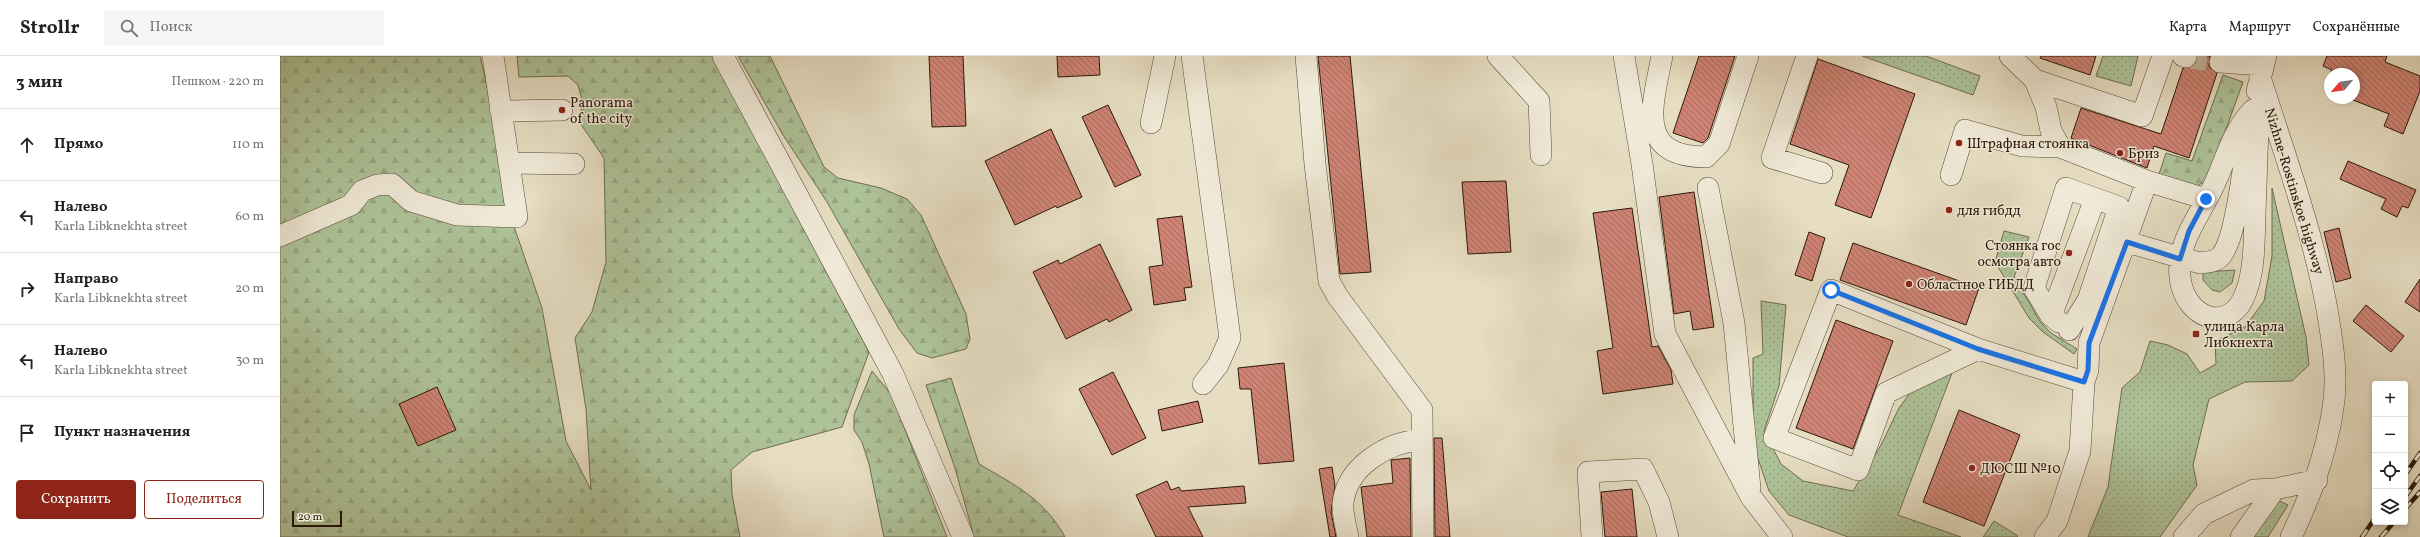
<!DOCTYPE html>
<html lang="ru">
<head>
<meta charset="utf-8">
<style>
  :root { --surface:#fff; --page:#f6f6f6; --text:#222; --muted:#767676; --line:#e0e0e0; --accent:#8f2418 }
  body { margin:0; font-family:Vollkorn,serif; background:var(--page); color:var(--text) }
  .controls { position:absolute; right:12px; bottom:12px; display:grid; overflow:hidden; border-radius:4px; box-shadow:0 2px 6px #0003 }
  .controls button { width:36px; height:36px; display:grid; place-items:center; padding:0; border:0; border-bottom:1px solid var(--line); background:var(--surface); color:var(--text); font:20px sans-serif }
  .compass { position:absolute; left:2044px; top:12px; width:36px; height:36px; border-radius:50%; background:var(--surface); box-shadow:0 2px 6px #0003; rotate:241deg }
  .scale { position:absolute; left:12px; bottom:10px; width:50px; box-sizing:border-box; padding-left:4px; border:2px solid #2c1808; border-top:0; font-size:11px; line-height:14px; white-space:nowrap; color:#2c1808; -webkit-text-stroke:3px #efe9d7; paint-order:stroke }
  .stop { position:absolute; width:12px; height:12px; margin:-9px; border:3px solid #1a73e8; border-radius:50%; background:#fff }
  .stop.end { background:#1a73e8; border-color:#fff; box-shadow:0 1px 4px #0008 }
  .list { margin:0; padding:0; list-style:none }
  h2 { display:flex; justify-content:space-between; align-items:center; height:52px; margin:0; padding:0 16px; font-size:17px }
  h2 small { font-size:13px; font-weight:400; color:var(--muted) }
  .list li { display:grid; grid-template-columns:26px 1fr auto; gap:12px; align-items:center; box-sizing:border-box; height:72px; padding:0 16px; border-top:1px solid var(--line) }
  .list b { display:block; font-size:15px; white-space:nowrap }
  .list p { margin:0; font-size:13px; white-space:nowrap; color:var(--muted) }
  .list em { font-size:13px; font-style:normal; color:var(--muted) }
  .actions { display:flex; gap:8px; padding:12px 16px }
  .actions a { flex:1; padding:9px 0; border:1px solid var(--accent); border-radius:4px; text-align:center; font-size:14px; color:var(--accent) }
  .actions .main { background:var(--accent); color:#fff }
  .icon { flex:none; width:22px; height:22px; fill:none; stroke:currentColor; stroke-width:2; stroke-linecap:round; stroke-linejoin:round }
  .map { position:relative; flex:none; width:2140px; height:481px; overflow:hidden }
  header { display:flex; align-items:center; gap:24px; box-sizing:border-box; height:56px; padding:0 20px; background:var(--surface); border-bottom:1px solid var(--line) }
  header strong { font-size:19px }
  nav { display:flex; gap:22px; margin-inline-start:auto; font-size:14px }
  .search { width:280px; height:36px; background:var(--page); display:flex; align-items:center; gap:10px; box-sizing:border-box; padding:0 14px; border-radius:4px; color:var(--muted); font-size:15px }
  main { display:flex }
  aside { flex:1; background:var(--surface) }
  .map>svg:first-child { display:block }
  .grass { fill:url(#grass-dots); stroke:#6d6d50 }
  .forest { fill:url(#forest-firs); stroke:#6d6d50 }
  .building { fill:url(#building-back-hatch); stroke:#2c1808 }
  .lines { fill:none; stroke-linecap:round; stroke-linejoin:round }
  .minor-tunnel { stroke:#c1b69d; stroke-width:21; stroke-dasharray:21 10; stroke-linecap:butt }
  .minor-casing { stroke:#5a4936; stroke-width:22 }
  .minor { stroke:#efe9d7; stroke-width:21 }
  .rail-casing { stroke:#2c1808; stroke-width:4.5 }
  .rail { stroke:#efe9d7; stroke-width:3; stroke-dasharray:9; stroke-linecap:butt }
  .route { stroke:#1a73e8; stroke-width:5 }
  .poi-dot { fill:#8f2418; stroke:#efe9d7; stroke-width:1.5 }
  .labels { text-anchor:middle; stroke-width:3; stroke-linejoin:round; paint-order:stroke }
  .poi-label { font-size:14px; fill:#2c1808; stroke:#efe9d7; text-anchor:start }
  .street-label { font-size:14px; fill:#2c1808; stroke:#efe9d7 }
</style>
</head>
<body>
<header>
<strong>Strollr</strong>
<div class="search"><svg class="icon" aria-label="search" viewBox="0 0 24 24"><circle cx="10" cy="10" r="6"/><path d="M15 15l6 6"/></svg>Поиск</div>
<nav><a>Карта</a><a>Маршрут</a><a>Сохранённые</a></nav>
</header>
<main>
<aside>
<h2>3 мин<small>Пешком · 220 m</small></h2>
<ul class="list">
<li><svg class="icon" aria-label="ahead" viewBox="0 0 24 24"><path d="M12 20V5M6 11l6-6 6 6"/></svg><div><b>Прямо</b></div><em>110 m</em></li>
<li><svg class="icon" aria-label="left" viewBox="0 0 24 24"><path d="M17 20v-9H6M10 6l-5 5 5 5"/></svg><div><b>Налево</b><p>Karla Libknekhta street</p></div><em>60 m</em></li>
<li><svg class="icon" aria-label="right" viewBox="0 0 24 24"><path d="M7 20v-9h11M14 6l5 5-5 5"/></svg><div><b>Направо</b><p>Karla Libknekhta street</p></div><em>20 m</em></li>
<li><svg class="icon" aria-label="left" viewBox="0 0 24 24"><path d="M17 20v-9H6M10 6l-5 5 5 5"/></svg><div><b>Налево</b><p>Karla Libknekhta street</p></div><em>30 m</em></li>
<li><svg class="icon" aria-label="arrive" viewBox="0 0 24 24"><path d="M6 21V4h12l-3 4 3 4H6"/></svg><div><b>Пункт назначения</b></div></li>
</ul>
<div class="actions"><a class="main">Сохранить</a><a>Поделиться</a></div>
</aside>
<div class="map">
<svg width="2140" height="481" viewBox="0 0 2140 481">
  <defs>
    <pattern id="grass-dots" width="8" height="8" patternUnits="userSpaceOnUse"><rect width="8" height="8" fill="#aec298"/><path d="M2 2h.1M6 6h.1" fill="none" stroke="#96a682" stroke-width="1.8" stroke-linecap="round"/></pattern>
    <pattern id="forest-firs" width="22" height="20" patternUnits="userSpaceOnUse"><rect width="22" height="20" fill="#aec298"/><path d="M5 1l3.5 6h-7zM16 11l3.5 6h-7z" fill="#96a682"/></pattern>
    <pattern id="building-back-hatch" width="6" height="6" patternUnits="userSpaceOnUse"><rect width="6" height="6" fill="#ce8374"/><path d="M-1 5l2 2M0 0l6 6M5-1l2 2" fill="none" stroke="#a76a5d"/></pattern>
  </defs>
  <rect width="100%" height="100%" fill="#e6ddc2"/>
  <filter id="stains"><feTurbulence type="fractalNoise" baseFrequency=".005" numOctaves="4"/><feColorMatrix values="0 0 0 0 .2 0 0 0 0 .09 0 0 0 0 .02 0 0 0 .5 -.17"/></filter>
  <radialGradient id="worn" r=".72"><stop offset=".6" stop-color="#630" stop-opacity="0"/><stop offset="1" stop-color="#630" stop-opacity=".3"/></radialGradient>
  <path class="grass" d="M1582,0H1646L1700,20L1693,39Z
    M1823,0H1858L1851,30L1816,20Z
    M1992,132L2026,281L2029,309L2012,325L1965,326L1929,343L1913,409L1917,429L1880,481H1808L1828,431L1842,332L1860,316L1870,285L1888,289L1907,298L1920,317L1936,308L1935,285L1965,271L1984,245L1992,200Z
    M1724,175L1749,181L1734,221L1761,267L1771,277L1797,293L1794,298L1763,276L1749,262L1715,206Z
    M1955,214L1952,227L1940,236L1932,234L1923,224V216Z
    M1481,245L1506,249L1499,330L1484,375L1501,408L1523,425L1573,435L1601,389L1619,352L1635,330L1672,317L1618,459L1681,481H1568L1509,459L1489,435L1473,388V302L1483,298Z
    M1997,444L2008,449L1988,481H1972Z
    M1714,465L1738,480L1737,481H1703Z"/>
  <path class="forest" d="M0,0H200L218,77L228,153L262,252L286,385L311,434L306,353L295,282L312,256L326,206L324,102L300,67L302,44L298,29L288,20L239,21L237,0H432L589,296L562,371L472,396L451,414L452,438L460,481H0Z
    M458,0H490L544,111L558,122L601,132L627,143L641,159L686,258L690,283L686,293L652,302L637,297L619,273L547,146L503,79Z
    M1943,19L1963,26L1928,123L1916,131L1878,121L1886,97L1912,105Z
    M592,315L611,338L667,481H604L589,408L582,386L574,374V359Z
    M671,322L699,408C735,429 764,443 785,481H694L675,412L646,329Z"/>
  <path class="building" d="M649,0H683L686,70L652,71Z
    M777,0H819L820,19L778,21Z
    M1038,0H1070L1091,216L1060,218Z
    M1419,0H1455L1428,82L1423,87L1393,77Z
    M1761,0H1816L1810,19L1760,2Z
    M1918,0H1930L1929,11L1937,17L1909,102L1874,90L1867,112L1791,82L1801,52L1881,78L1903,12L1914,10Z
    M2047,0H2107L2105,6L2140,20V35L2123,78L2104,70L2109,58L2068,42H2074V18H2050L2052,14L2043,10Z
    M1538,3L1635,38L1591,162L1555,149L1569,109L1510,88Z
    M828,49L861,119L835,131L802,61Z
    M771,73L802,141L777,152L776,150L735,169L705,105Z
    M2068,105L2136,134L2128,152L2122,150L2117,161L2101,153L2106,143L2060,123Z
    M1226,125L1231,196L1188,198L1182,126Z
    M1414,136L1434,271L1413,274L1410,255L1394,258L1379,141Z
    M1352,152L1372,291L1378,290L1391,314L1393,328L1323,338L1317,295L1333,292L1313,157Z
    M902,160L912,231L904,232L906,244L874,249L869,211L883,209L877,163Z
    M2059,172L2071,222L2056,226L2044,176Z
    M1529,176L1545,182L1532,225L1515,219Z
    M1573,187L1699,232L1686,269L1560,224Z
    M820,188L852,254L829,266L827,263L786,283L753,216L778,204L780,208Z
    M2140,223V256L2125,246Z
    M2086,249L2124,280L2111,296L2073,265Z
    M1556,264L1613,285L1573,393L1516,372Z
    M1004,307L1014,405L979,408L971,333H960L958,312Z
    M833,316L866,382L832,399L799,333Z
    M157,331L176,374L138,390L119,348Z
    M918,345L923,366L882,375L878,354Z
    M1679,354L1740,379L1704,470L1643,446Z
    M1154,382H1162L1170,481H1155Z
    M1130,402L1131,481H1087L1081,431L1113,427L1111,404Z
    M1052,411L1055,430L1051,456L1056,481H1050L1039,413Z
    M887,425L891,434L899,431L901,435L964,430L966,447L908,451L923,481H876L856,439Z
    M1352,433L1357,481H1325L1321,436Z"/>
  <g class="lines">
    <path class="minor-tunnel" d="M1906,1L1940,6"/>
    <defs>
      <path id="minor" d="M443,0L613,318L683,481
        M912,0L950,282L938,309L923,328
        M1026,0L1035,108L1049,225L1058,241L1142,354L1143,481
        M1218,0L1259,45L1261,99
        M1344,0L1362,108L1385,278L1471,441L1502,481
        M1382,0C1373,48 1354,101 1426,101L1439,88L1468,0
        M1527,0L1492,102L1542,117
        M1730,0L1755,24L1766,51L1771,75L1780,91L1867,125L1926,143
        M1903,0L1906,1
        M1940,6L1983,9
        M1980,21C2005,100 2034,178 2048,259C2053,290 2058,321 2053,352C2046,399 2031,439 2011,481
        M1755,24L1862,60L1883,0
        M1977,35L1986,0
        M220,53L229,55L282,54
        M1973,54L1978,71C1977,100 1976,129 1975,158C1974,184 1975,212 1966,236C1951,280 1904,263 1900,221C1896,186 1921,158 1934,129C1946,103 1953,74 1973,54Z
        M871,67L885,0
        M229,107L294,108
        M1671,119L1685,74L1742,90L1780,91
        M1428,132L1454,267L1470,432
        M0,180L71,149L82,135L97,129L112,128L131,145L177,159L237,161L213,0
        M1847,186L1920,207C1927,206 1935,206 1940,201C1956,185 1963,112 1967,87
        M1771,260L1754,232L1786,132L1839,151L1808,244L1789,274
        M1779,266L1771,260L1815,143
        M1698,293L1606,337L1578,414L1494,382L1551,234L1698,293L1804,326
        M1068,481C1066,471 1062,457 1063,447C1067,410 1108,386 1141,384
        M1312,481L1308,416L1363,413L1379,446L1388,481
        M1765,481L1777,465L1800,395L1804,326L1808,314L1809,287L1867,125
        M1904,481L1924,458L1974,434L1995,433L2037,424
        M1961,481L1995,433"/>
    </defs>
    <use href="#minor" class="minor-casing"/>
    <use href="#minor" class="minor"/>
    <defs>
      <path id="rail" d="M2125,419L2140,397
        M2125,441L2140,420
        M2125,453L2140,436
        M2082,481L2095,462
        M2101,481L2114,466"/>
    </defs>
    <use href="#rail" class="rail-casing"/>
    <use href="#rail" class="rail"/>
  </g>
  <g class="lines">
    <path class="route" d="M1551,234L1698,293L1804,326L1808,314L1809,287L1847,186L1900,203L1909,175L1926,143"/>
  </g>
  <g class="poi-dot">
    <circle cx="282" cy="54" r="4"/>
    <circle cx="1679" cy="87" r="4"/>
    <circle cx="1840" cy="97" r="4"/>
    <circle cx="1669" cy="154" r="4"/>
    <circle cx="1789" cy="197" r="4"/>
    <circle cx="1629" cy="228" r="4"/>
    <rect x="1912" y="274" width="8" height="8" rx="2"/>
    <circle cx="1692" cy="412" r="4"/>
  </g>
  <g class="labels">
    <g class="poi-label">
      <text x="290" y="51">Panorama<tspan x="290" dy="16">of the city</tspan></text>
      <text x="1687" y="92">Штрафная стоянка</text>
      <text x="1848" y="102">Бриз</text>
      <text x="1677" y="159">для гибдд</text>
      <text x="1781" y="194" text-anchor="end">Стоянка гос<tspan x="1781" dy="16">осмотра авто</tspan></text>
      <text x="1637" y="233">Областное ГИБДД</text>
      <text x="1924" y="275">улица Карла<tspan x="1924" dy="16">Либкнехта</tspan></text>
      <text x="1700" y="417">ДЮСШ №10</text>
    </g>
    <g class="street-label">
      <text transform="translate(2015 135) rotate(73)" y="5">Nizhne-Rostinskoe highway</text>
    </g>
  </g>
  <rect width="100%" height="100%" filter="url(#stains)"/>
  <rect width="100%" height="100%" fill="url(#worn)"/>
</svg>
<div class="controls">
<button>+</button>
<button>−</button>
<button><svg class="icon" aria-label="locate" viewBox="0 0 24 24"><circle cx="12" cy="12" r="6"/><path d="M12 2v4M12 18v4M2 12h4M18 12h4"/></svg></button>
<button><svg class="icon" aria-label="layers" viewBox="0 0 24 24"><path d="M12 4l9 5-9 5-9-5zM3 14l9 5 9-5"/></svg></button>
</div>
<svg class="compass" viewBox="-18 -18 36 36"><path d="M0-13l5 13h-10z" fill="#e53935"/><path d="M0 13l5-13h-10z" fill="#767676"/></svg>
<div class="scale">20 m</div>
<div class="stop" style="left:1551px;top:234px"></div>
<div class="stop end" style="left:1926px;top:143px"></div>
</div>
</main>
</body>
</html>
